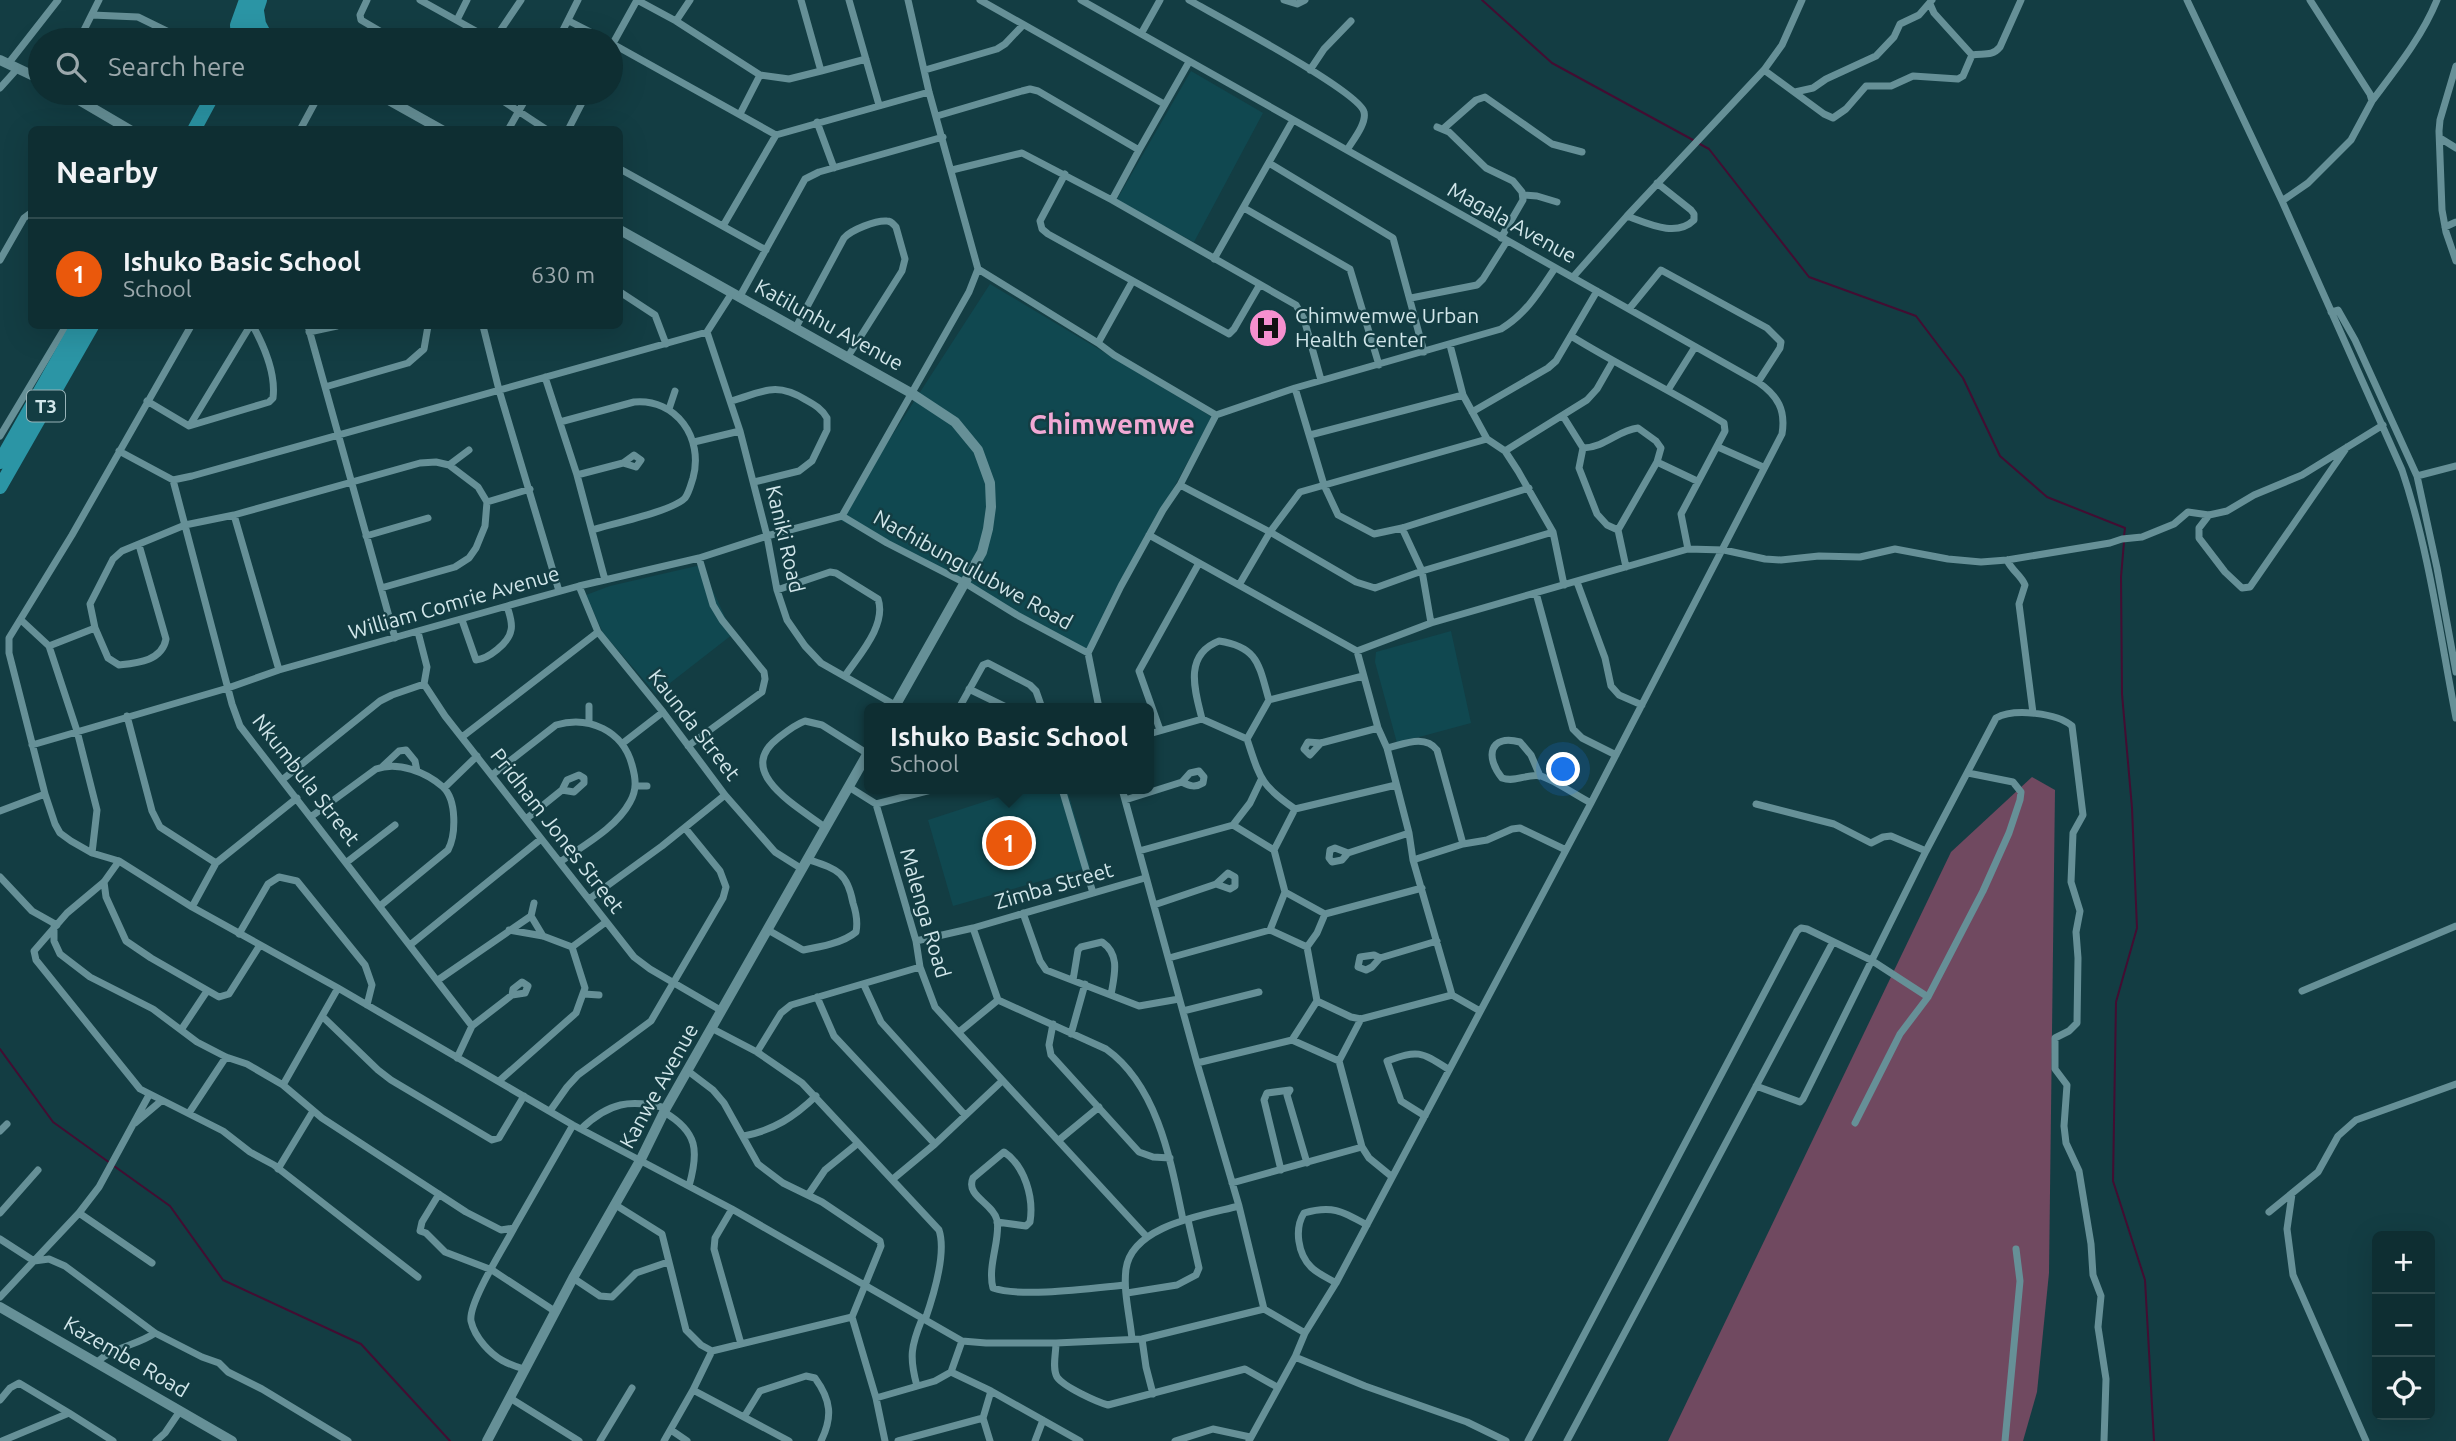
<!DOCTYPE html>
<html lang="en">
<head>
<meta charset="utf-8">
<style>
  :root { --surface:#0e2e32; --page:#1c3a3e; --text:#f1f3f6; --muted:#9ba8ac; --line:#2e4a4d; --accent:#ea580c }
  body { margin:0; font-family:Ubuntu,sans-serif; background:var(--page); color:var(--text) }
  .controls { position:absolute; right:21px; bottom:21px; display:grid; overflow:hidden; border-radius:10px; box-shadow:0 7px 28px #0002 }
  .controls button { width:63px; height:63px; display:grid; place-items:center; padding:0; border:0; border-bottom:2px solid var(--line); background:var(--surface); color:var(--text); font:35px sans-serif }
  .you { position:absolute; left:1564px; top:770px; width:24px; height:24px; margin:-18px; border:5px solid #fff; border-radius:50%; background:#1a73e8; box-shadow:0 0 0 10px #1a73e833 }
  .badge { display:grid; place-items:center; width:46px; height:46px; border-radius:50%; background:var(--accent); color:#fff; font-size:23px; font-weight:700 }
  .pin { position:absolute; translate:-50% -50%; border:4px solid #fff; box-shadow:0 2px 7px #0006 }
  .popup { position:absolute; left:864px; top:703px; width:290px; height:91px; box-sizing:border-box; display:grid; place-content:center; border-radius:10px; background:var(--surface); filter:drop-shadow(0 2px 5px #0005); font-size:23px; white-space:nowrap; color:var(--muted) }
  .popup b { font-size:26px; color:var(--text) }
  .popup::after { content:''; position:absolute; left:50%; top:100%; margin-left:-14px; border:14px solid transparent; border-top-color:var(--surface) }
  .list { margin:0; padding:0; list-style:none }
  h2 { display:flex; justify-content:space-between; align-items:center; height:91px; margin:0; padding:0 28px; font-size:30px }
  h2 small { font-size:23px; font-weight:400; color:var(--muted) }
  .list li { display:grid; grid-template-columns:46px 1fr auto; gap:21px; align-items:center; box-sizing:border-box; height:112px; padding:0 28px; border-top:2px solid var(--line) }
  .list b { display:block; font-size:26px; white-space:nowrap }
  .list p { margin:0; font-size:23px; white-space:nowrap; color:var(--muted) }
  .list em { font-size:23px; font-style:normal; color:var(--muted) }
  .icon { flex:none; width:38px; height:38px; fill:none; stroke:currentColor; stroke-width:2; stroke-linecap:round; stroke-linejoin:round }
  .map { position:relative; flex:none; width:2456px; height:1441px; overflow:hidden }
  .search { position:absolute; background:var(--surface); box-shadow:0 7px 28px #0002; left:28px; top:28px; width:595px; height:77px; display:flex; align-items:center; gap:18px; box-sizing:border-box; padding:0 24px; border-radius:38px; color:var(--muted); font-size:26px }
  .panel { position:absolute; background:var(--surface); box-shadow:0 7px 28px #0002; left:28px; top:126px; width:595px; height:203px; border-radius:10px }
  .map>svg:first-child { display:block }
  .built { fill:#104850 }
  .green { fill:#704960 }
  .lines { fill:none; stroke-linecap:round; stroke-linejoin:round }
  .stream { stroke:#430d32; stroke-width:2 }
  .street { stroke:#669097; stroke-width:7 }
  .secondary { stroke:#669097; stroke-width:10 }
  .highway { stroke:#2b95a5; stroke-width:14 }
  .labels { text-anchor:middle; stroke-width:5; stroke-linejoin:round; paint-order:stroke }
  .shield { fill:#133d43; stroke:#98b3b8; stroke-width:2 }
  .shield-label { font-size:19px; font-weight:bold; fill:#d1e6ea }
  .street-label { font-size:21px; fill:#d1e6ea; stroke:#133d43 }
  .poi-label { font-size:21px; fill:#d1e6ea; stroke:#133d43; text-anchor:start }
  .district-label { font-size:28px; font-weight:bold; fill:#f1a9d4; stroke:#133d43 }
</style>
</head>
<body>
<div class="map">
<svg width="2456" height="1441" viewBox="0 0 2456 1441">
  <rect width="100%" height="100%" fill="#133d43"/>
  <path class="built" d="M1191,71L1263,113L1194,242L1116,201Z
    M990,284L1212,417L1086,650L838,519Z
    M701,565L733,634L656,694L603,633L586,595L610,586Z
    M1451,631L1471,723L1397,743L1375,662L1376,652Z
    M1023,789H1067L1090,867L953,906L928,820Z"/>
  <path class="green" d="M2032,777L2055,790L2049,1273L2037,1392L2023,1441H1668L1951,852Z"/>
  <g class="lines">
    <path class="stream" d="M1482,0L1552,63L1693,140
      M1698,143L1709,149L1809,277L1916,316L1963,378L2000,456L2047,497L2125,528L2124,536
      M2124,542L2121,577L2122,694L2132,808L2137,928L2116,1002L2113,1181L2145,1280L2154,1441
      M0,1049L53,1122L110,1163
      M114,1166L170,1206L223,1280L361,1344L450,1441"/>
    <path class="street" d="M367,0L360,15L361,20L395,40
      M420,0L492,40
      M637,0L676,21L760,75L789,79L821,71L801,0
      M849,0L879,105
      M980,0L1164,104
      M1081,0L1758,382C1778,396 1786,410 1782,434L1591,803L1336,1283L1305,1333L1295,1357L1249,1441
      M1189,0C1215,15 1359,91 1364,112C1367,123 1353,140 1347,150
      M1284,0L1297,4L1305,0
      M2187,0L2282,201L2402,470C2429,550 2440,635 2456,718
      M1930,4L1934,13L1972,55C1983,53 1992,57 2000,47L2021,0
      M92,15L138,17L185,40
      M457,20L467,0
      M569,21L606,40
      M676,21L690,0
      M1141,34L1160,0
      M79,40L99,0
      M494,40L521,0
      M558,40L578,0
      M611,43L776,135
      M611,47L637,0
      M8,64L58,0
      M2456,66L2440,120L2439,131L2442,210L2446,232L2456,261
      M925,70L997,49L1005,44L1023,25
      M1310,70L1324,49L1351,21
      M1764,70L1824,114L1833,118L1846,109L1866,86H1891L1913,76L1958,79L1963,76L1972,55
      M821,71L866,59
      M0,88L18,68
      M1795,92L1813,88L1826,79L1876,56L1894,37L1900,24L1919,15L1932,0
      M491,93L547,130
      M2372,101C2396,69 2422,37 2437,0
      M740,114L760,75
      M937,116L1022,91L1030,89L1038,91L1139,150L1112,200
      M817,122L834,168
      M1437,127L1449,132L1486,168L1513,181L1522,192L1523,200L1501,238
      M1443,129L1476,100L1485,97L1552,144L1582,152
      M300,130L320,93
      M508,130L529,93
      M568,130L587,93
      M2440,138L2456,148
      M1139,150L1189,62
      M1269,163L1393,238L1424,352
      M620,169L766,250
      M952,170L1022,153L1112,200L1296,305L1304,319L1321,380
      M1065,174L1040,221L1042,229L1048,234L1229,334L1234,329L1259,286
      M1523,195L1537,196L1557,202
      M2282,201L2308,183L2351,140L2372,101L2370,94L2310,0
      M1244,208L1350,269L1379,365
      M1627,216C1647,223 1676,238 1694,220V214L1691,210L1657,183
      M723,226L776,135L929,92
      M2445,227L2456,222
      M1214,259L1293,120
      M0,260L24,218L32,212
      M978,269L1098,343L1114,355L1216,415
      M1573,277L1627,216L1764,70L1782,45L1802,0
      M620,292L655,315L666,344
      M739,298L805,179L819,172L943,137
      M1411,298L1477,285L1483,279L1507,241
      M1629,309L1661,270L1767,328L1781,342L1780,348L1758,382
      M2331,312L2338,310L2355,340L2417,476L2437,568L2456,672
      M191,326L72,535L9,638V653L45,794L55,824L60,833L71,841L92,853L119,861L192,907L338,988L573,1125L732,1209L962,1341L986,1343H1056L1142,1339L1264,1309L1239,1206L1197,1063L1122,789
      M308,326L395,638
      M483,326L499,390L559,591
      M795,329L844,238C851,230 876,220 887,221C892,221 893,224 896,227L905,259L902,271L847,358
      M309,332L337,326
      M707,332L740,431L767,536L777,590L787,620L805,646L821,663L895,705
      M1571,336C1621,367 1674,392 1724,423L1725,431L1681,514L1688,549
      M1098,343L1132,282
      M1450,345L1463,395L1487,439L1505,451L1518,471L1553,532L1564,585
      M545,377L577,475L605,580
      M325,387L408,363L424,349L428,326
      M1295,388L1324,485L1338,515L1374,534L1402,528L1529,488
      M1668,390L1695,347
      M147,401L189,426L269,402L273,398C276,374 264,346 253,326
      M731,401C763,392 775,381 806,400C815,405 822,409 827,418V430L812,461L799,471L754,482
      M669,409L675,391
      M1472,412L1548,368L1556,361L1597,291
      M1563,416L1583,448
      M560,422L634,402C676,398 704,438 693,478C691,484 689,493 685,498C673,511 611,524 592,530
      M190,425L250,326
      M1310,435L1463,395
      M0,436L66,326
      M694,442L740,431
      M1718,447L1763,467
      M1583,448C1606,447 1618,430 1638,428L1656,441L1661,448L1657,462L1618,530L1626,567
      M1583,448L1579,468L1597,514L1607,525L1618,530
      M119,451L173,480L192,476L707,332L732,293
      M1505,451L1587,400L1597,389L1613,361
      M1657,462L1697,481
      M449,465L469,450
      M577,475L623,463L634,455L641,460L636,467L623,463
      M2417,476L2456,466
      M173,480L232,704L240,726L472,1026
      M1180,485L1270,532L1356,582L1375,588L1422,571L1553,532
      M487,502L530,489
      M234,515L279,670
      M2209,515L2199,528V538L2225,572L2242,588L2250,587L2347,447
      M842,516L969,292L978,269L929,92L908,0
      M842,516L887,543L965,583L1017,615L1088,653
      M1402,528L1422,571L1431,623
      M1149,535L1357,651L1378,728L1387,748L1409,833L1413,860L1452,995L1480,1011
      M366,536L428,518
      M139,545L166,639C162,661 137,663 119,665L108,658L95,628L90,604L113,559L122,551L185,525L234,515L420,463L436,462L449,465L478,487L487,502L485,526L476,548L469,558L455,567L381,588
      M2007,560C2012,571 2021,575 2025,585L2019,604L2033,713
      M1577,582L1605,658L1611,686L1619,695L1642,705
      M1239,585L1270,532L1300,492L1487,439
      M579,586L598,632L663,712L725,795L775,852L802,869
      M777,590L830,572L836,573L878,599C887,625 859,655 845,676
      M1536,593L1573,729L1582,738L1616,755
      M21,620L49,646L77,731L97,810L92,853
      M462,620L476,660C488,659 509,643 511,630C513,623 509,613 507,606
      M418,632L427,667L424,684L445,716L634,957L650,969L722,1011
      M49,646L95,628
      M1357,651L1431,623L1688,549L1724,550L1765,559L1781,560L1819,556L1860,557L1895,549L1948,559L1981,562L2007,560L2110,543L2122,539L2142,537L2174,524L2188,512L2209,515L2227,511L2254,495L2302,475L2383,425
      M969,689L1008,708
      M1269,700L1363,676
      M959,708L983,665L988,663L1030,685L1036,691L1042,708
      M1099,708L1088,653L1121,586L1163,510L1180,485L1216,415L1295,388L1501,329C1526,314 1539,292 1555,268
      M127,716L152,811L160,827L216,863
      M1202,719C1195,691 1183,655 1219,641C1259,647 1259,666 1269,700L1247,739C1260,778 1260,785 1295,809L1396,785
      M589,722V706
      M1160,730L1139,671L1199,563
      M1149,734L1202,719L1247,739
      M462,737L598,632
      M623,743L663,712
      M1321,743L1310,755L1304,749L1308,742L1321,743L1378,728
      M32,745L228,688L279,670L507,606L579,586L699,558L767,536L842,516
      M688,746L762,692L765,679L764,672L722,620L713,605L699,558
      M1387,748C1404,744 1425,734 1437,750L1463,844
      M383,766L399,751L406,750L415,761L417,771
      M492,775L556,725C589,715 623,731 632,765C636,779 637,790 630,802C616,828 584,845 560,862
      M1540,776L1531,755L1520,742C1489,734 1485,757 1502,778C1516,783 1527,773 1541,776C1556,781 1577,796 1591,803
      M282,780L380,701L392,695L424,684
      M636,786H647
      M849,787L876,804L916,941L920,967L935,1007L1147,1237
      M444,788L477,756
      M1062,789L1093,893
      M1125,800L1182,782L1190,773L1199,771L1204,777L1203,783C1195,788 1190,786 1182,782
      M876,804L935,789
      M1756,804L1834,824L1871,843L1883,837L1891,836L1926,851
      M0,811L45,794
      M312,816L376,769C398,761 426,772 443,787C457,800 456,835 448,850L380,906
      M526,819L562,790L567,780L579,775L584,778V783L574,792L562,790
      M1233,825L1274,850
      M826,828C800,808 734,773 777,739C786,732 794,725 805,721L822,725L868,754
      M1139,851L1233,825L1250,803L1261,780
      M1348,853L1335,848L1330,850L1329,858L1332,862L1342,860L1348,853L1409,833
      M1413,860L1463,844L1487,840L1512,829L1520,828L1566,850
      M119,861L104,882L67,913L34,951L36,960L140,1089L223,1131L250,1152L274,1165L418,1277
      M347,862L395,825
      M0,877L32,911L57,925
      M104,882L106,897L126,941L151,958L219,997L229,994L260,945
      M1285,892L1325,914L1422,888
      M589,899L662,846L725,795
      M534,903L531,916L543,936
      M1154,905L1216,884L1228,873L1235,877V886L1230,889L1216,884
      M192,907L216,863L297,798
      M1023,913L1040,961L1046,970L1139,1006L1179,999
      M54,927V941L60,954L90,977L153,1009L197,1042L226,1057L247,1064L283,1085L322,1118L466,1212L501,1230L514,1228L573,1125
      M973,928L1145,878
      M768,930L803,950C820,947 843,943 856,932C858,922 856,912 853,903C847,871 836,869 807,859
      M1270,930L1285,892L1274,850L1295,809
      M239,934L268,884L279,877L297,881L365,965L372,985L367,1005
      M916,941L973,928L998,1000L1106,1049C1158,1086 1171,1162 1183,1220
      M410,945L541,839
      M572,947L606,922
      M1169,958L1270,930L1307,947
      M1380,958L1374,955L1360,957L1358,967L1366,970L1372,967L1380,958L1437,941
      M438,980L531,916
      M1073,980L1078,950L1081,947L1102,942C1121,955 1114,976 1111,995
      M864,985L881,1022L965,1115
      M2302,991L2456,926
      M584,994L599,995
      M817,997L834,1036L935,1144
      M1317,1001L1351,1017L1361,1019L1452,995
      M1183,1011L1259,992
      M323,1017L378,1070L391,1080L492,1140L499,1138L524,1096
      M1361,1019L1339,1061L1362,1147L1369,1158L1391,1176
      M1053,1024L1049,1045L1051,1055L1139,1152L1153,1157L1170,1158
      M713,1029L757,1052L802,1083L939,1230C947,1254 933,1297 925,1320
      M181,1030L207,991
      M959,1032L998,1000
      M1071,1034L1085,984
      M1292,1040L1317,1001L1307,947L1317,933L1325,914
      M757,1052L781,1013L791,1005L920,967
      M457,1058L472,1026L512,995L513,989L522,982L528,986L525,993L512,995
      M1197,1063L1292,1040L1339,1061
      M688,1071L713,1090L724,1103L758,1164L783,1183L822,1202L880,1241L881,1246L852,1317L876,1398L885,1441
      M499,1081L576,1013L585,988L572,947L543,936L509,930
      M283,1085L338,988
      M1756,1086L1800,1102L1803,1099L1926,851L1996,718C2014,708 2057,713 2072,726L2083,815L2073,833L2071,882L2080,911L2076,932L2078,958L2077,1023L2069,1031L2055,1038V1069L2067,1085L2064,1126L2066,1143L2079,1171L2091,1244L2093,1275L2101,1296L2098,1327L2106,1379L2104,1441
      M550,1111L567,1087L578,1075L651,1021L723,898L726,887L720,871L685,828
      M664,1112C698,1132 699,1151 689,1186
      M189,1113L226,1057
      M1425,1116L1401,1101L1387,1061C1418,1050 1420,1051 1448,1069
      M135,1123L161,1101
      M1855,1123L1900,1034L1928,997L1983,891L2009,833L2020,800L2021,792L2013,782L1968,773
      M581,1129C609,1102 630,1099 666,1108
      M0,1131L7,1124
      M744,1136C774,1130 794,1117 816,1096
      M1059,1140L1099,1107
      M278,1169L313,1111
      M1281,1170L1264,1100L1267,1093L1290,1090L1287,1095L1307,1163
      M893,1179L935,1144L1002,1081
      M1232,1183L1362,1147
      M439,1194L422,1222L420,1231L426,1233L445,1252L492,1270L556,1312
      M2292,1194L2287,1229L2293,1275L2366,1441
      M808,1195L825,1170L857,1144
      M614,1204L662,1234L686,1330L701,1345L712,1351L693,1390L789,1441
      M732,1209L715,1238L714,1249L741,1344
      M2269,1212L2318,1172L2338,1136L2356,1120L2456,1084
      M0,1213L38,1170
      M79,1213L152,1263
      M997,1222L1026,1226L1030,1222C1034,1198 1025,1166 1004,1152L973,1178C965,1196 993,1203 997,1220C1001,1238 987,1266 993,1288C1022,1298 1093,1288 1125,1285
      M514,1228C504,1247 468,1303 471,1321C473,1330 478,1338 484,1345C496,1359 507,1364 524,1369
      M0,1239L34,1261L49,1259L65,1266L155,1333L202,1357L219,1363L228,1372L262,1389L348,1441
      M573,1278L600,1296L612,1297L636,1273L668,1262
      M1336,1283C1328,1278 1318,1274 1311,1267C1298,1254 1294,1229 1304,1213C1332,1205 1342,1211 1367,1225
      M1127,1293L1177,1285L1196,1275L1199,1268L1188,1220
      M0,1297L79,1213L99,1187L149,1095
      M1264,1309L1305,1333
      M1132,1339C1130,1317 1123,1291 1126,1269C1132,1225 1205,1215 1239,1206
      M1142,1339L1146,1367L1153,1394
      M962,1341L951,1372L991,1391L1080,1441
      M1056,1343C1056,1353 1052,1368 1057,1377C1064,1387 1097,1402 1108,1405L1245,1369L1277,1387
      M712,1351L852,1317
      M1295,1357L1365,1386L1467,1422L1506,1441
      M96,1363C116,1345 134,1347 155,1333
      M917,1386C909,1357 911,1346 922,1319
      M510,1398L579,1441
      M876,1398L935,1381L951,1372
      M0,1400L10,1388L19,1383L69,1413
      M744,1417L760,1391L806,1376L815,1378C831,1400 833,1417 821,1441
      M671,1430L687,1441
      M2,1441L69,1413L113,1441
      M156,1441L165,1433L180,1411
      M600,1441L632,1388
      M664,1441L693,1390
      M898,1441L983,1418
      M990,1441L983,1418L991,1391
      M1035,1441L1043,1420
      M1175,1441L1213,1429L1250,1437
      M1528,1441L1797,931L1801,928L1807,929L1871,960L1928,997
      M1567,1441L1833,942
      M2005,1441L2020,1281L2016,1249"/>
    <path class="secondary" d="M0,60L40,79
      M67,93L130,130
      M376,93L442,130
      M620,230L911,393L955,422L978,450L990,483L991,507L988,529L982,552L894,708
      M0,1307L232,1441
      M487,1441L573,1278L641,1159L666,1108L869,751"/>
    <path class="highway" d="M257,11L259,24L267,39L261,40
      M238,40L237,25L246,0
      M241,40L250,30L260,0
      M194,130L214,93
      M0,462L77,326
      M0,487L92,326"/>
  </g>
  <defs>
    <symbol id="hospital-disc" viewBox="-11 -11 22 22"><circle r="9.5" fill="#f690cf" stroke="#133d43"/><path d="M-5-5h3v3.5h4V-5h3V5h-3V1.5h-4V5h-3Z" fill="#111"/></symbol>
  </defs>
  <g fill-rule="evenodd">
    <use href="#hospital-disc" x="1246" y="306" width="44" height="44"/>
  </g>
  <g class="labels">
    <rect class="shield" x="27" y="390.5" width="38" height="31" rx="5"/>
    <g class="shield-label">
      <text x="46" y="413">T3</text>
    </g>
    <g class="street-label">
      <text transform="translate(1512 223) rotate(29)" y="7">Magala Avenue</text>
      <text transform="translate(829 325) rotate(29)" y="7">Katilunhu Avenue</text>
      <text transform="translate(785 539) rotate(77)" y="7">Kaniki Road</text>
      <text transform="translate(973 570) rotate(29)" y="7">Nachibungulubwe Road</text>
      <text transform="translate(454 603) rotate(-16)" y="7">William Comrie Avenue</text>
      <text transform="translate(694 725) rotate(52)" y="7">Kaunda Street</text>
      <text transform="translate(306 780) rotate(52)" y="7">Nkumbula Street</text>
      <text transform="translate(557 831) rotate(52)" y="7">Pridham Jones Street</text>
      <text transform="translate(1054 886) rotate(-16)" y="7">Zimba Street</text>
      <text transform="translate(925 913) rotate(74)" y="7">Malenga Road</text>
      <text transform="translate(659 1086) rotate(-61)" y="7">Kanwe Avenue</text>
      <text transform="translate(126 1357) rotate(30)" y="7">Kazembe Road</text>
    </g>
    <g class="poi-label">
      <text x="1295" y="323">Chimwemwe Urban<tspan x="1295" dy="24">Health Center</tspan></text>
    </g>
    <g class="district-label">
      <text x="1112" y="434">Chimwemwe</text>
    </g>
  </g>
</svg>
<div class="controls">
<button>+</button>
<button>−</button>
<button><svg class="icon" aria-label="locate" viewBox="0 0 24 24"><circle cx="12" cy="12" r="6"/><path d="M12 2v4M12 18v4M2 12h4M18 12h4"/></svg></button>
</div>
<div class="you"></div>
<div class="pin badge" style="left:1009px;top:843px">1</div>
<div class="popup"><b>Ishuko Basic School</b>School</div>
<div class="search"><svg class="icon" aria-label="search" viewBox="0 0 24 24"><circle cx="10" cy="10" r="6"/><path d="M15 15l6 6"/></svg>Search here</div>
<section class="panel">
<h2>Nearby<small></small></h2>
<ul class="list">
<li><span class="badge">1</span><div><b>Ishuko Basic School</b><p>School</p></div><em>630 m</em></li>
</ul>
</section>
</div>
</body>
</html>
